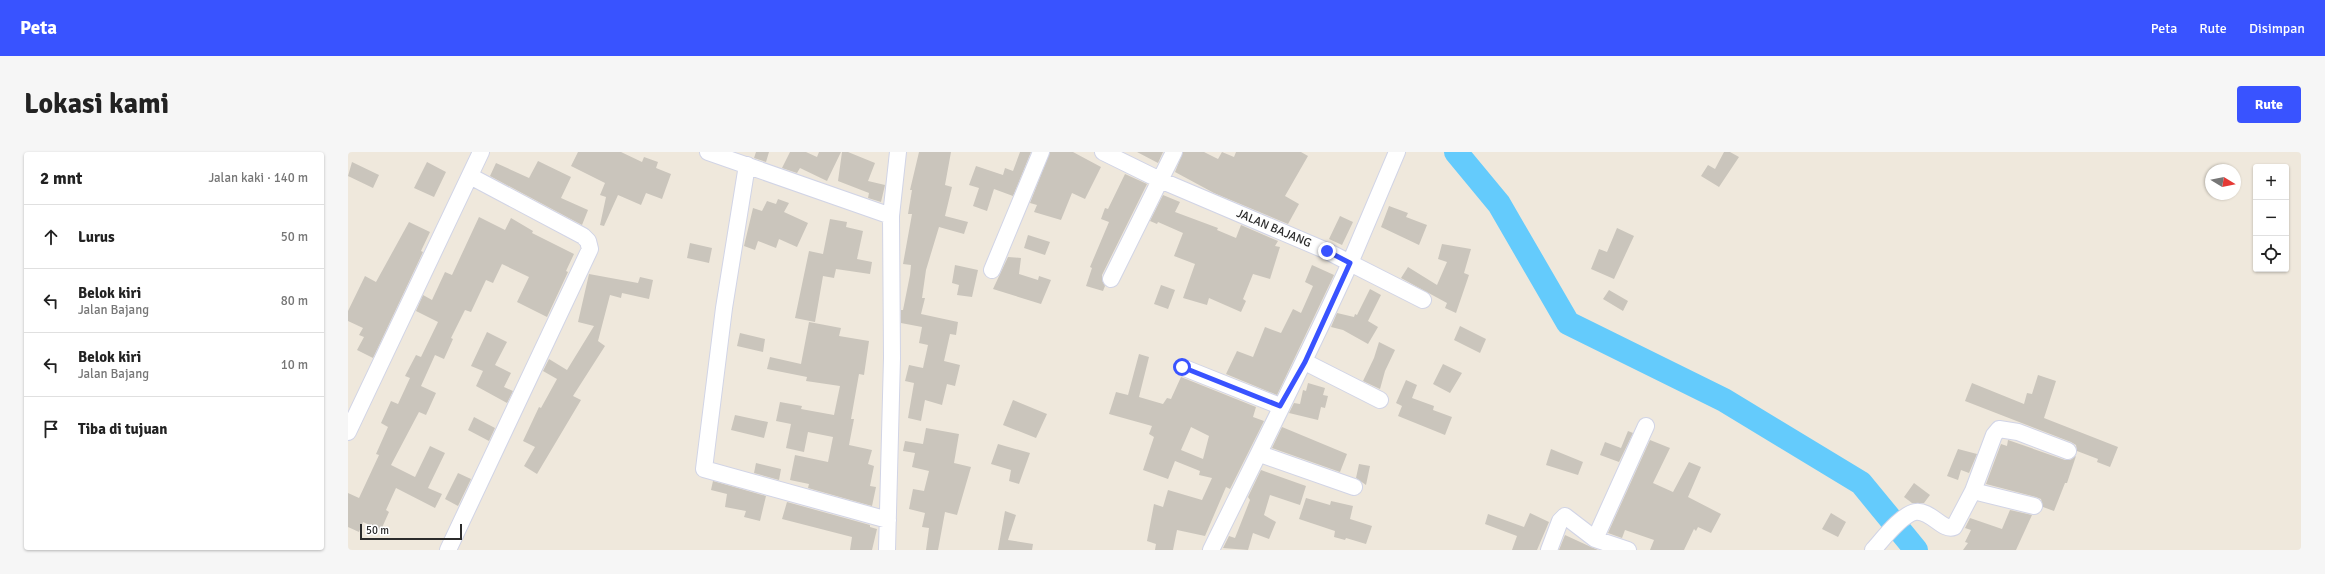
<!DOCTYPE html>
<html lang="id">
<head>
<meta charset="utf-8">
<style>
  :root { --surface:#fff; --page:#f6f6f6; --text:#222; --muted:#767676; --line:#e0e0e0; --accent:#3953ff }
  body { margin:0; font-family:Signika,sans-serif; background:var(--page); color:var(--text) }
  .controls { position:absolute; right:12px; top:12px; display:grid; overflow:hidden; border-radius:4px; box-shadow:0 1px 3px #0004 }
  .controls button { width:36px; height:36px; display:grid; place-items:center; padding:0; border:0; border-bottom:1px solid var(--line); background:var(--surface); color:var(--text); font:20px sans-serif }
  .compass { position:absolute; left:1857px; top:12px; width:36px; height:36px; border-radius:50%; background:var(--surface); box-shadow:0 1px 3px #0004; rotate:100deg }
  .scale { position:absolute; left:12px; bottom:10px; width:102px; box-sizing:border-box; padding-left:4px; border:2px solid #2b2b2b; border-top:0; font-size:11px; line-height:14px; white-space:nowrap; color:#2b2b2b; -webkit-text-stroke:3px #fff; paint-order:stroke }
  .stop { position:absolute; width:12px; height:12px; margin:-9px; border:3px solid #3953ff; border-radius:50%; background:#fff }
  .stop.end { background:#3953ff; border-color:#fff; box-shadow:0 1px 4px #0008 }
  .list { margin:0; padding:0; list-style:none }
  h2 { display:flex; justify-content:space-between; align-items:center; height:52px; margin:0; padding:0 16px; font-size:17px }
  h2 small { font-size:13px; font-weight:400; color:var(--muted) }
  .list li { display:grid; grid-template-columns:26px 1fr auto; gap:12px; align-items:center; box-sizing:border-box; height:64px; padding:0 16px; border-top:1px solid var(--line) }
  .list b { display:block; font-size:15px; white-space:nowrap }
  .list p { margin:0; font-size:13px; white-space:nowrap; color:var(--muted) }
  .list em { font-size:13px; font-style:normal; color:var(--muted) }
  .icon { flex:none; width:22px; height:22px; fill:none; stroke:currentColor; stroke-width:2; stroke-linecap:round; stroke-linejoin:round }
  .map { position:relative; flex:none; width:1953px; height:398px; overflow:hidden; border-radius:4px }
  header { display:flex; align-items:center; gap:24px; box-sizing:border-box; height:56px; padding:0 20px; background:var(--accent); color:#fff }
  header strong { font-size:19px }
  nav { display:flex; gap:22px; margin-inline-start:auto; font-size:14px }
  .intro { display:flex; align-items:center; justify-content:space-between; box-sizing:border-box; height:96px; padding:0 24px }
  h1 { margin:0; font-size:28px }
  .button { padding:10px 18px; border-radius:4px; background:var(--accent); color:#fff; font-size:14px; font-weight:700 }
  main { display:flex; gap:24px; padding:0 24px }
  aside { flex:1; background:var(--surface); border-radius:4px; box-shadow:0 1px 3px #0004 }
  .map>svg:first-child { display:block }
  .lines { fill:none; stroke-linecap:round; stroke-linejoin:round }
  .river { stroke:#64cbfc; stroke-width:24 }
  .building { fill:#cac5bc; fill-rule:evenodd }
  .minor-casing { stroke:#d1d4e6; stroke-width:18 }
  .minor { stroke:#fff; stroke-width:16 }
  .route { stroke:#3953ff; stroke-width:5 }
  .labels { text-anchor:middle; stroke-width:3; stroke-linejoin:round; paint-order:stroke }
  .street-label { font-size:12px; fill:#2b2b2b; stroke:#fff }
</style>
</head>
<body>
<header>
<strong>Peta</strong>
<nav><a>Peta</a><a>Rute</a><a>Disimpan</a></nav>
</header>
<div class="intro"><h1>Lokasi kami</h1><a class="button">Rute</a></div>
<main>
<aside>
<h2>2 mnt<small>Jalan kaki · 140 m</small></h2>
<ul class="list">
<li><svg class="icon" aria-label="ahead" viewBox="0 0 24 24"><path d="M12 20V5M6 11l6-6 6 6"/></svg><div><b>Lurus</b></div><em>50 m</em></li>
<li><svg class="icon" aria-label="left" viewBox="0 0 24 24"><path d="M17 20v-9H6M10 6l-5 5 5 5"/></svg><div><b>Belok kiri</b><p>Jalan Bajang</p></div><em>80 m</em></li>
<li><svg class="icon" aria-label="left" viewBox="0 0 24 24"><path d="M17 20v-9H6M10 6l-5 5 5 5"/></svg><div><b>Belok kiri</b><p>Jalan Bajang</p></div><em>10 m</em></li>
<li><svg class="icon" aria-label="arrive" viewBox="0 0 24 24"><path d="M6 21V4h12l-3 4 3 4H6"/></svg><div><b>Tiba di tujuan</b></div></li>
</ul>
</aside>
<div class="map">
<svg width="1953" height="398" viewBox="0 0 1953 398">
  <rect width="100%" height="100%" fill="#efe8dc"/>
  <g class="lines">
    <path class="river" d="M1108,0L1151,52L1220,171L1376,248L1513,331L1568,398"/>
  </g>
  <path class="building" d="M230,0H273L294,10L296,5L310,10L308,16L323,22L314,47L298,41L293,53L270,43L256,74L252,73L258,45L252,43L257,31L223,14Z
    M408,0H421L418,10L406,6Z
    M442,0H458L469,5L471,0H493L479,29L452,16L449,21L434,16Z
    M494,0H500L527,11L520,29L537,33L533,50L520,46L521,41L490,29Z
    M571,0H603L597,33L604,35L597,64L620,70L616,82L591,75L578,118L574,146H577L573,162L610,170L608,183L602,182L596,209L612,213L607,234L599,232L594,253L577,248L573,269L560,266L566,231L557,229L561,213L575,216L580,193L571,191L574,175L553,171V158H555L562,123L563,113L555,112L564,62H560L564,38H562Z
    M672,0H683L665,44L646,37L639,59L625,54L631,36L621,33L628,14L655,23L657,16L665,19Z
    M702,0H725L753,15L737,47L724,41L713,68L686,60L689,53L682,51Z
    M789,0H815L810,11Z
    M835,0H856L870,7L874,0L886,5L888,0H953L960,4L937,44L951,52L940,72L866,41L827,20Z
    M1376,0H1382L1391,5L1371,35L1353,24L1360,13L1367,17Z
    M190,9L223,25L213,46L240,58L234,73L142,24L148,11L181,26Z
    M4,10L31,23L25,36L0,24Z
    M79,10L98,20L86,45L66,36Z
    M777,22L799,32L754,123V128L757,134L755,139L738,134L744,116L742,115L761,70L753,67L757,56L760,57Z
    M815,43L832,50L827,60L870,76L869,78L888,86L893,73L930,89L927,94L932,95L922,127L905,122L895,147L898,149L893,160L861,146L859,153L835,146L847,112L826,104L835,81L810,70L809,72L802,69Z
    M430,47L441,51L436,60L460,71L449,95L431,87L428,96L410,89L407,98L396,94L405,56L414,59L419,49L428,52Z
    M1041,54L1060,61L1058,65L1079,73L1071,93L1033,75Z
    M992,64L1005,70L994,93L981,87Z
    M131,65L157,78L163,66L185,79L184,81L226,102L218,119L220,120L199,165L169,150L181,125L154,112L145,131L138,128L123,160L117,158L103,186L105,187L96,207L87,203L73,234L88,241L78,263L71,260L43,313L67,325L82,294L97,301L80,336L94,342L87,356L48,336L38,358L41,360L33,378L15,370L11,380L0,375V341L11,346L31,303L28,302L40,275L33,271L43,249L50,252L62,226L57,224L68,203L73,205L90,170L68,159L75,143L84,148L97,120L104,123Z
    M482,67L499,70L498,75L515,79L509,107L524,110L522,122L488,117L486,126L475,124L467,170L447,166L461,99L475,102Z
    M61,70L82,80L73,99L75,100L25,206L9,198L16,185L11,183L15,176L0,169V159L17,124L28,130Z
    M1269,76L1286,84L1266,127L1243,117L1251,97L1259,100Z
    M680,83L702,90L697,103L676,96Z
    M342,91L364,96L361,111L339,106Z
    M1094,92L1123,97L1116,121L1121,123L1108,161L1097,156L1099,151L1053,126L1060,115L1089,133L1099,110L1090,107Z
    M660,105L673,106L671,122L690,128L691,124L703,128L693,152L645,137Z
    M607,113L630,118L624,145L609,143L611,133L604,131Z
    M964,113L986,123L929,243L878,222L889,199L905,205L917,175L933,181L945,157L953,161L965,134L957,130Z
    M241,122L290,131L292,125L305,128L301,147L274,141L273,146L262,143L250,189L257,194L225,244L233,248L189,322L176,314L187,295L175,289L191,255L193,256L209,227L195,219L201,207L219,218L246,174L230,170Z
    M813,133L827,138L820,157L806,152Z
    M1022,137L1033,143L1020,169L1030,175L1020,192L995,178L983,175L989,161L1006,165L1007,162L1009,163Z
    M1261,138L1280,149L1275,159L1255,147Z
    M461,170L493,176L491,184L521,189L516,223L511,222L503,267H506L501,293L524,298L520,312L526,314L522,334L528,335L524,354L460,336L461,332L442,328L447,303L480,310L485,285L460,280L456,300L438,296L443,272L428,269L432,250L454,254L453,257L486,263L492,234L458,229L459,225L419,217L422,205L453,212Z
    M1112,174L1138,187L1132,201L1106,188Z
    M139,180L159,190L147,213L163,221L156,235L165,239L159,251L128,234L135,219L123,214Z
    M392,181L417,187L415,200L389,194Z
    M1031,190L1047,198L1037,219L1032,237L1015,229L1026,206Z
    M791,202L801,205L791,245L815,252L819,246L823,247L833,225L908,255L905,265L916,269L882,337L878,335L857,384L829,378L825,398H807L808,392L799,389L806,352L815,355L820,338L854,348L864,326L851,323L852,319L827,309L820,327L795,318L806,285L801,282L804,274L761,262L768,240L780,243ZM843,275L861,284L855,307L833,298Z
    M1095,212L1114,221L1102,241L1085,232Z
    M1690,223L1708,229L1696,266L1770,295L1762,315L1749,310L1750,307L1729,299L1728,293L1723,290L1617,249L1624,231L1676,252L1679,241L1684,242Z
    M1058,228L1069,233L1064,246L1086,254L1085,258L1104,265L1097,283L1050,264L1054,254L1048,251Z
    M960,231L977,236L975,243L980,244L977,256L973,255L970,268L941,261L946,251L952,252L955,238L958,239Z
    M665,248L699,262L688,286L655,273Z
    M387,263L420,270L416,286L383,278Z
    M126,265L147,276L141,289L120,278Z
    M934,275L999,302L992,320L924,296Z
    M578,276L611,282L606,311L623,315L609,363L597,360L590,398H578L581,376L574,375L577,361L561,357L565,337L576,339L581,319L564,315L567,301L555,299L557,289L575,292Z
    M1280,279L1285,281L1271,310L1252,303L1257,290L1273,296Z
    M1302,288L1322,296L1305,331L1325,340L1341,310L1353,315L1340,345L1373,362L1363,381L1350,375L1348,379L1346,377L1336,398H1302L1306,388L1277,378L1274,386L1260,381Z
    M1660,288L1717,308H1722L1728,304L1719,331H1717L1706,359L1695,355L1693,347L1688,345L1638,332L1653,292L1659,294Z
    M650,292L682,301L671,332L661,329L663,318L643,312Z
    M1203,297L1235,310L1230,323L1198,313Z
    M1610,297L1629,302L1621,321L1613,318L1610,328L1599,324Z
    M408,311L433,317L431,328L406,321Z
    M1011,312L1022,314L1018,333L1008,326Z
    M913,318L958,334L952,353L922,343L916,363L928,370L921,387L905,381L900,398L875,396L881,384L887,386L902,348L900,345Z
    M110,321L123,327L110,354L97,347Z
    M365,329L418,344L412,369L396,365L398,359L377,355L379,342L363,338Z
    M1566,331L1582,343L1576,351H1564L1556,345Z
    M958,346L982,353L983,349L1005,354L1002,367L1024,374L1018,392L998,386L997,388L986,385L987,379L951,367Z
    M439,350L522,373V375L529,377L524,398H502L504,385L434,367Z
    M1662,358L1684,363L1668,398H1615L1620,391L1617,390L1623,378L1617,376L1622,366L1654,377Z
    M657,359L668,363L660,388L685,392L684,398H650Z
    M1182,361L1201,370L1189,398H1164L1169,384L1137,372L1140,362L1176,375Z
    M1483,361L1498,370L1490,385L1474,377Z
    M1217,383L1243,395L1250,398H1211Z"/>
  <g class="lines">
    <defs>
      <path id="minor" d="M360,0L543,64L544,206L539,398
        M755,0L812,28L979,99L1002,111C958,208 910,302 863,398
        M1049,0L1002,111L1075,148
        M399,13L376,156L356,317L540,368
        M543,64L550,0
        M644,118L693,0
        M763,127L826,0
        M957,210L1032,248
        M834,215L932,254
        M0,280L133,0
        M912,302L1006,335
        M1625,339L1686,354
        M1247,387L1298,274
        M100,398L242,97L240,89L235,84L122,24
        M1201,398L1212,369L1217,364L1247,387L1280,398
        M1525,398C1535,387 1553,363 1567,360C1582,357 1595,380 1606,375L1625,339L1646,283L1651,277L1670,280L1720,299"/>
    </defs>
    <use href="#minor" class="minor-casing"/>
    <use href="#minor" class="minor"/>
  </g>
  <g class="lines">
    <path class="route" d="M834,215L932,254L957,210L1002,111L979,99"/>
  </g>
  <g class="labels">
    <g class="street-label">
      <text transform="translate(926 76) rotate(23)" y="4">JALAN BAJANG</text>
    </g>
  </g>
</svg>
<div class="controls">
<button>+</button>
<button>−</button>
<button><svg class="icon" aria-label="locate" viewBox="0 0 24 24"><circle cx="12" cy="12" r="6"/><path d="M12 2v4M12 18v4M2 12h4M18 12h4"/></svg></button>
</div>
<svg class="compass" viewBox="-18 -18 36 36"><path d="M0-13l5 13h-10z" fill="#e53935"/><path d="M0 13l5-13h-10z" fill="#767676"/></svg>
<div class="scale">50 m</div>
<div class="stop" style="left:834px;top:215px"></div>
<div class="stop end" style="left:979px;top:99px"></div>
</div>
</main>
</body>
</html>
